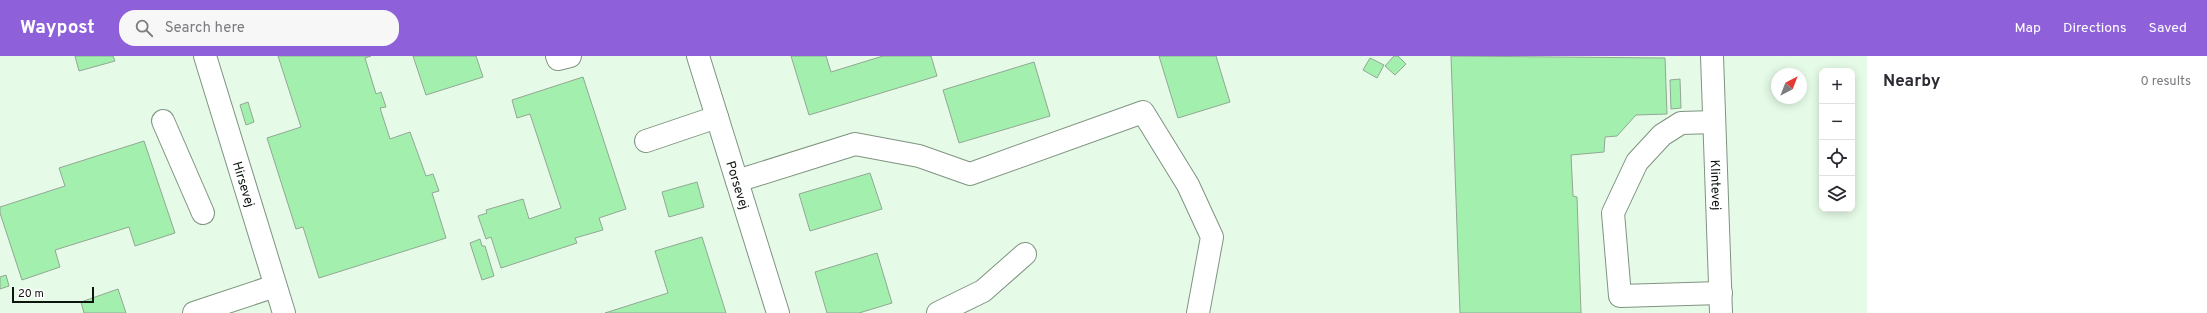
<!DOCTYPE html>
<html lang="en">
<head>
<meta charset="utf-8">
<style>
  :root { --surface:#fff; --page:#f7f7f7; --text:#2b2b33; --muted:#7c7c81; --line:#e1e1e2; --accent:#8e61db }
  body { margin:0; font-family:Overpass,sans-serif; background:var(--page); color:var(--text) }
  .controls { position:absolute; right:12px; top:12px; display:grid; overflow:hidden; border-radius:8px; box-shadow:0 2px 10px #0003 }
  .controls button { width:36px; height:36px; display:grid; place-items:center; padding:0; border:0; border-bottom:1px solid var(--line); background:var(--surface); color:var(--text); font:20px sans-serif }
  .compass { position:absolute; left:1771px; top:12px; width:36px; height:36px; border-radius:50%; background:var(--surface); box-shadow:0 2px 10px #0003; rotate:42deg }
  .scale { position:absolute; left:12px; bottom:10px; width:82px; box-sizing:border-box; padding-left:4px; border:2px solid #0d150e; border-top:0; font-size:11px; line-height:14px; white-space:nowrap; color:#0d150e; -webkit-text-stroke:3px #fff; paint-order:stroke }
  .list { margin:0; padding:0; list-style:none }
  h2 { display:flex; justify-content:space-between; align-items:center; height:52px; margin:0; padding:0 16px; font-size:17px }
  h2 small { font-size:13px; font-weight:400; color:var(--muted) }
  .icon { flex:none; width:22px; height:22px; fill:none; stroke:currentColor; stroke-width:2; stroke-linecap:round; stroke-linejoin:round }
  .map { position:relative; flex:none; width:1867px; height:257px; overflow:hidden }
  header { display:flex; align-items:center; gap:24px; box-sizing:border-box; height:56px; padding:0 20px; background:var(--accent); color:#fff }
  header strong { font-size:19px }
  nav { display:flex; gap:22px; margin-inline-start:auto; font-size:14px }
  .search { width:280px; height:36px; background:var(--page); display:flex; align-items:center; gap:10px; box-sizing:border-box; padding:0 14px; border-radius:16px; color:var(--muted); font-size:15px }
  main { display:flex }
  aside { flex:1; background:var(--surface) }
  .map>svg:first-child { display:block }
  .building { fill:#a3f0ae; stroke:#92a794 }
  .lines { fill:none; stroke-linecap:round; stroke-linejoin:round }
  .minor-casing { stroke:#7f9381; stroke-width:24 }
  .minor { stroke:#fff; stroke-width:22 }
  .labels { text-anchor:middle; stroke-width:4; stroke-linejoin:round; paint-order:stroke }
  .street-label { font-size:13px; fill:#0d150e; stroke:#fff }
</style>
</head>
<body>
<header>
<strong>Waypost</strong>
<div class="search"><svg class="icon" aria-label="search" viewBox="0 0 24 24"><circle cx="10" cy="10" r="6"/><path d="M15 15l6 6"/></svg>Search here</div>
<nav><a>Map</a><a>Directions</a><a>Saved</a></nav>
</header>
<main>
<div class="map">
<svg width="1867" height="257" viewBox="0 0 1867 257">
  <rect width="100%" height="100%" fill="#e5fbe7"/>
  <path class="building" d="M75,0H113L115,5L79,15Z
    M278,0H371L365,2L376,38L381,36L386,51L380,52L390,83L410,76L426,120L433,118L439,135L432,137L446,182L319,222L303,171L296,173L267,82L301,71Z
    M413,0H476L483,21L426,39Z
    M791,0H826L831,16L883,0H931L937,20L809,59Z
    M1159,0H1216L1230,46L1178,62Z
    M1394,0H1398L1406,8L1395,19L1385,10Z
    M1451,0L1665,2L1667,58L1636,59L1617,80L1605,81L1604,96L1571,99L1573,140L1577,141L1581,257H1460Z
    M1370,2L1384,9L1377,22L1363,14Z
    M1034,6L1050,60L959,87L943,34Z
    M583,21L626,153L599,162L603,174L575,182L577,187L501,212L491,181L486,183L478,160L487,157L486,154L523,143L529,163L561,152L530,58L517,62L512,44Z
    M1680,23L1681,52L1671,53L1670,24Z
    M248,46L254,66L246,69L240,49Z
    M144,85L175,177L135,190L129,171L55,194L60,211L22,224L0,157V151L65,130L59,112Z
    M870,117L882,153L810,175L799,138Z
    M697,126L704,151L669,161L662,136Z
    M702,181L726,257H605L668,237L655,195Z
    M480,183L482,190H485L494,220L482,224L470,187Z
    M877,197L892,247L859,257H827L815,216Z
    M6,219L9,230L0,233V221Z
    M118,233L126,257H84L81,246Z"/>
  <g class="lines">
    <defs>
      <g id="minor">
        <path id="s1" d="M205,0L284,257"/>
        <path d="M557,0L558,3L570,0"/>
        <path id="s2" d="M698,0L778,257"/>
        <path id="s3" d="M1712,0L1721,257"/>
        <path d="M163,65L203,157"/>
        <path d="M1714,66L1681,67L1662,79L1637,106L1613,157L1620,240L1721,237"/>
        <path d="M646,85L717,61"/>
        <path d="M737,125L855,88L919,100L970,118L1143,56L1188,129L1212,181L1198,257"/>
        <path d="M194,257L275,230"/>
        <path d="M938,257L983,235L1025,198"/>
      </g>
    </defs>
    <use href="#minor" class="minor-casing"/>
    <use href="#minor" class="minor"/>
  </g>
  <g class="labels">
    <g class="street-label">
      <text dy="5" stroke="none"><textPath href="#s3" startOffset="129">Klintevej</textPath></text>
      <text dy="5" stroke="none"><textPath href="#s1" startOffset="134">Hirsevej</textPath></text>
      <text dy="5" stroke="none"><textPath href="#s2" startOffset="135">Porsevej</textPath></text>
    </g>
  </g>
</svg>
<div class="controls">
<button>+</button>
<button>−</button>
<button><svg class="icon" aria-label="locate" viewBox="0 0 24 24"><circle cx="12" cy="12" r="6"/><path d="M12 2v4M12 18v4M2 12h4M18 12h4"/></svg></button>
<button><svg class="icon" aria-label="layers" viewBox="0 0 24 24"><path d="M12 4l9 5-9 5-9-5zM3 14l9 5 9-5"/></svg></button>
</div>
<svg class="compass" viewBox="-18 -18 36 36"><path d="M0-13l5 13h-10z" fill="#e53935"/><path d="M0 13l5-13h-10z" fill="#7c7c81"/></svg>
<div class="scale">20 m</div>
</div>
<aside>
<h2>Nearby<small>0 results</small></h2>
<ul class="list">
</ul>
</aside>
</main>
</body>
</html>
